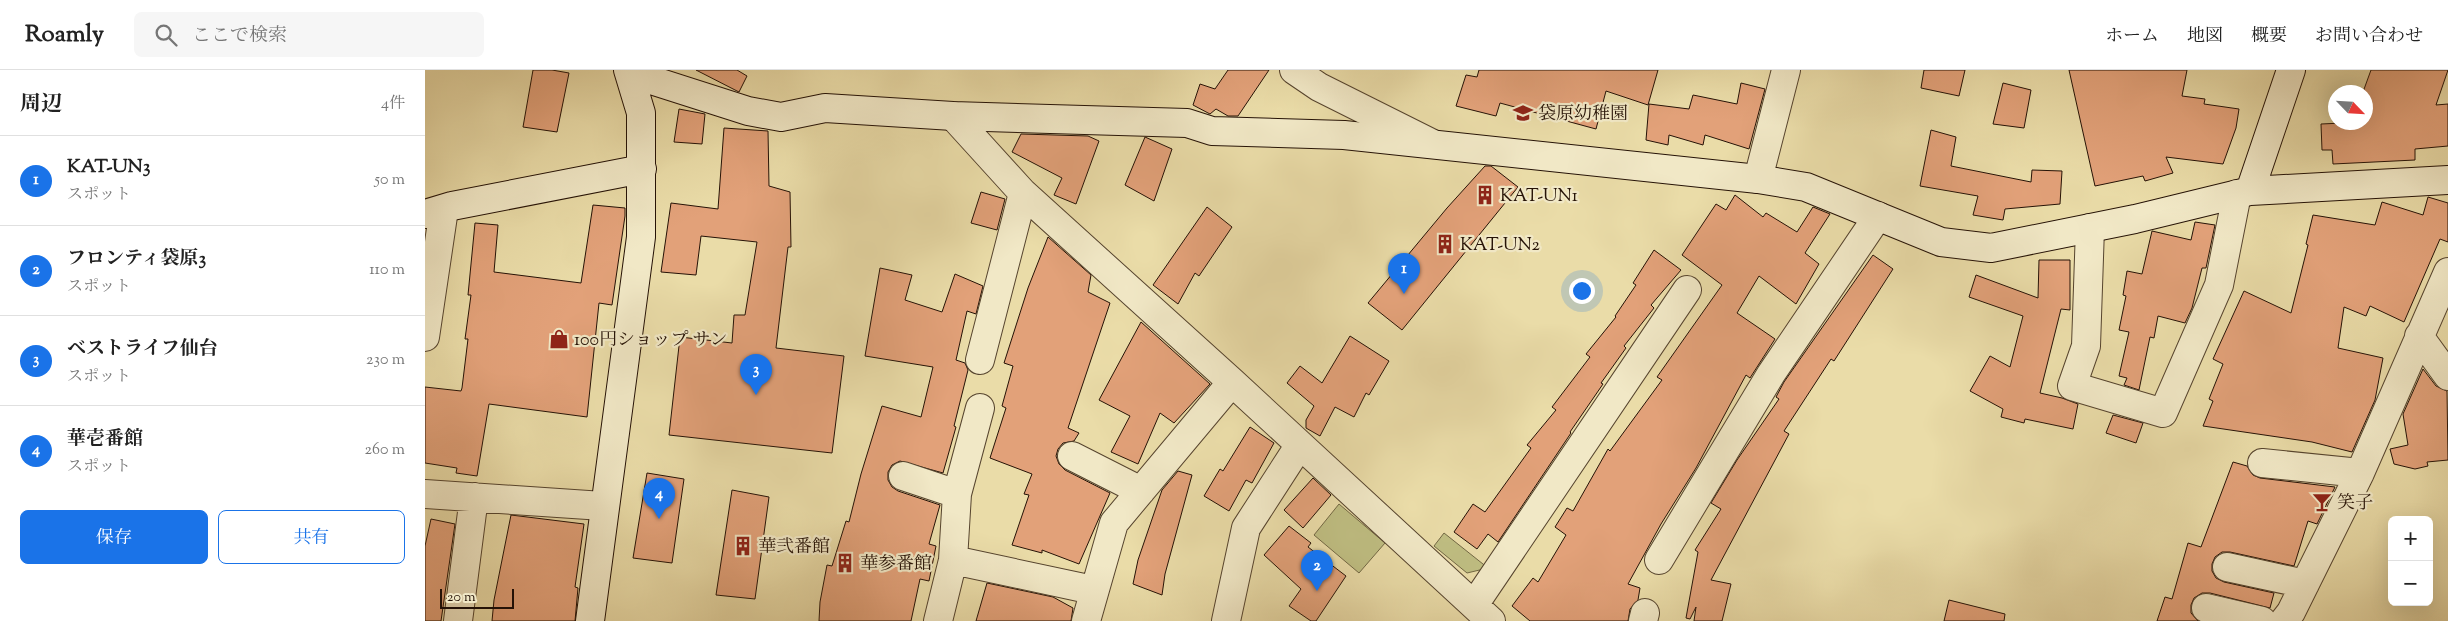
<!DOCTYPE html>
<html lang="ja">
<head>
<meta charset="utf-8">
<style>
  :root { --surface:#fff; --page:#f6f6f6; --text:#222; --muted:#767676; --line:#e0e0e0; --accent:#1a73e8 }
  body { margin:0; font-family:"Sorts Mill Goudy","Noto Serif JP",serif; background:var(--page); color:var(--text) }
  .controls { position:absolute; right:15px; bottom:15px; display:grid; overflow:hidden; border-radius:8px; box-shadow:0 5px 20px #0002 }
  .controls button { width:45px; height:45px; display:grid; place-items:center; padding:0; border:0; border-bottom:1px solid var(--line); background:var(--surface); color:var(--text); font:25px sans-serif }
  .compass { position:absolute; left:1903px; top:15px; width:45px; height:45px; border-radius:50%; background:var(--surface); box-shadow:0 5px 20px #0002; rotate:115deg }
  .scale { position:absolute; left:15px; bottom:12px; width:74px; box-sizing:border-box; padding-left:5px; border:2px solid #251206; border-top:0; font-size:14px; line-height:18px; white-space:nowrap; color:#251206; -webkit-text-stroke:4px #f1e8c6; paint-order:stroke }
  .you { position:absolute; left:1156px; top:220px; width:18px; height:18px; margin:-12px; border:4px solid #fff; border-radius:50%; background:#1a73e8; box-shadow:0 0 0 8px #1a73e833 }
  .badge { display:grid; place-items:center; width:32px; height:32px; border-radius:50%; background:var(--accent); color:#fff; font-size:16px; font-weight:700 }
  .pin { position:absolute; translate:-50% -41px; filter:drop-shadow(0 1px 2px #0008) }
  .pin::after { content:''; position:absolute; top:26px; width:18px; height:15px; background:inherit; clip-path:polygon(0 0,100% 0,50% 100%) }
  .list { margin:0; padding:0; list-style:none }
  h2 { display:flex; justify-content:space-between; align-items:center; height:65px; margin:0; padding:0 20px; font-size:21px }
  h2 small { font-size:16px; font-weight:400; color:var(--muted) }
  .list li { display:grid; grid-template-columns:32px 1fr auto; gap:15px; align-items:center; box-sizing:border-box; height:90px; padding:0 20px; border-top:1px solid var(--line) }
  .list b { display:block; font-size:19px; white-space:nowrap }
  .list p { margin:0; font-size:16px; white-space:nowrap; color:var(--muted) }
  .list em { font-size:16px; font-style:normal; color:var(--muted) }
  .actions { display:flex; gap:10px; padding:15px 20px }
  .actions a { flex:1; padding:11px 0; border:1px solid var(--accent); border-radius:8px; text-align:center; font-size:18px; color:var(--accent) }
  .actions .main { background:var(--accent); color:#fff }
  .icon { flex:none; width:28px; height:28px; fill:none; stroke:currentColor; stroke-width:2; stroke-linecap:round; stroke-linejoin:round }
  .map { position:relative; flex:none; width:2023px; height:551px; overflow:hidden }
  header { display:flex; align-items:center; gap:30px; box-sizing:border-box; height:70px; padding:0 25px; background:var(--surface); border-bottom:1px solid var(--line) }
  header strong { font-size:24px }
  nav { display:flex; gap:28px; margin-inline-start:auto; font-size:18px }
  .search { width:350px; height:45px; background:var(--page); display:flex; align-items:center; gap:12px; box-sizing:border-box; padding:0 18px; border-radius:8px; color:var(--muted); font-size:19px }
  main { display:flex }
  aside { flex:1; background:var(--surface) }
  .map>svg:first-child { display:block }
  .green { fill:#bfbe82; stroke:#726844 }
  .building { fill:#e2a179; stroke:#251206 }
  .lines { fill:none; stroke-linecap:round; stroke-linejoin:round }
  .street-casing { stroke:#56442e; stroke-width:30 }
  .secondary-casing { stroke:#251206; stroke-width:30 }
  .street { stroke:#f1e8c6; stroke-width:28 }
  .secondary { stroke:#f1e8c6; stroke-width:28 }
  .labels { text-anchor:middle; stroke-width:4.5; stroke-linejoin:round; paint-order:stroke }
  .poi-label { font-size:18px; fill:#251206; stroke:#f1e8c6; text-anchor:start }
</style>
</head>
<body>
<header>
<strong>Roamly</strong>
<div class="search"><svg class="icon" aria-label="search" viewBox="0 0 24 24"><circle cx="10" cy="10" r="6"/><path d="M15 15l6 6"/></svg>ここで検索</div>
<nav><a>ホーム</a><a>地図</a><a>概要</a><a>お問い合わせ</a></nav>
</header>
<main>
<aside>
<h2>周辺<small>4件</small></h2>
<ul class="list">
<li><span class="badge">1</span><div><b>KAT-UN3</b><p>スポット</p></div><em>50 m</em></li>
<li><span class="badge">2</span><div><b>フロンティ袋原3</b><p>スポット</p></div><em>110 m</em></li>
<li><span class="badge">3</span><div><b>ベストライフ仙台</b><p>スポット</p></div><em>230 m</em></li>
<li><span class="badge">4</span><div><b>華壱番館</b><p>スポット</p></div><em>260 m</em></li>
</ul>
<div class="actions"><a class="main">保存</a><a>共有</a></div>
</aside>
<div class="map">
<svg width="2023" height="551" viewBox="0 0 2023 551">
  <rect width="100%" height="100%" fill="#eadca8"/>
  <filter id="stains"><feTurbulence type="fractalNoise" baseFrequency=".004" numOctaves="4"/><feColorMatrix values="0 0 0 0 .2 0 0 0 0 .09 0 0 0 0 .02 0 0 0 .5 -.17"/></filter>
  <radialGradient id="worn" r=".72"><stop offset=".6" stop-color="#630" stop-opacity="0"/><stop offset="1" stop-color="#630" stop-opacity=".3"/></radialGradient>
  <path class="green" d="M914,434L960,473L934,503L889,465Z
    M1019,463L1063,498L1042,503L1009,476Z"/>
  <path class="building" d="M108,0H127L144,3L132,62L98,57Z
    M271,0H312L322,6L314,22Z
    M803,0H844L813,46H803L791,39L785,44L768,35L775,14L790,19Z
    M1054,0H1233L1223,35L1181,21L1171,59L1075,33L1071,46L1031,36L1041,5L1052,7Z
    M1499,0H1540L1534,26L1496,18Z
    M1644,0H1762L1757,26L1780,29L1779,34L1814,39L1811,58L1798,94L1741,87L1748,103L1720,111L1718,106L1670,116Z
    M1946,0H2023L2011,35L2023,34V76L1990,79V90L1908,94L1907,80H1897L1896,54L1940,52V22H1938Z
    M1316,13L1340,19L1324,79L1280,65L1278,75L1244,65L1243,75L1221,70L1224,34L1264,39L1268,25L1312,34Z
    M1578,13L1606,20L1599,58L1568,54Z
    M254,39L280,44L277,74L249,72Z
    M299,58L343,61L344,116L365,122L366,177H363L351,278L419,286L407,383L244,365L255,267L307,273L309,245H320L332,172L276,166L271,205L236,202L246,133L293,139Z
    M1506,60L1531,67L1526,96L1606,112L1607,100L1637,101L1635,134L1580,139L1578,150L1548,145L1553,126L1495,116Z
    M596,64L663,66L674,71L651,134L629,125L637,108L587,82Z
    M720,67L747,79L729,131L700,115Z
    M1060,96H1066L1093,117L977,260L943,233L1022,138Z
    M556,122L580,129L572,160L546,153Z
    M1310,125L1338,147L1341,143L1372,162L1388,137L1405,144L1380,183L1394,194L1371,234L1334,206L1312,243L1350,269L1325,308L1321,305L1271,398L1236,454L1203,514L1215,518L1213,530L1205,539L1203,551H1105L1087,536L1108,508L1113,512L1141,465L1130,457L1142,438L1148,441L1183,379L1185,381L1237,310L1232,307L1297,215L1257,185L1291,134L1301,140Z
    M2003,127L2023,133V172L2015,169L1979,252L1945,236L1941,246L1919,237L1913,278L1958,288L1950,330L1927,382L1887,372L1778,356L1788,331L1784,329L1798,294L1788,289L1819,221L1866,243L1883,175L1881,174L1888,145L1950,155L1957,132L1998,145Z
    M168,135L200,138V146L187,235L174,233L162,347L64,334L52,406L31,403L32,398L0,393V317L36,321L37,318L43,269H40L46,225H43L50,153L73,155L69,202L156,213Z
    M782,137L807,157L774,206L770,203L753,234L728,215Z
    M1770,152L1790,155L1781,198H1777L1767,238L1760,253L1733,246L1729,268L1725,267L1714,320L1699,315L1702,308L1694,306L1704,262L1694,260L1701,226L1698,225L1702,201L1717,204L1727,161L1766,170Z
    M623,167L666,205L663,222L685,233L643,358L654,363L649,371L638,373L633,379L631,386L634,394L640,400L685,423L654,494L617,480V483L587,475L604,425L599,424L607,404L565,388L581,338L577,336L588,296L579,293L603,218Z
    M1229,180L1256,200L1226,235L1229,238L1199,276L1201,278L1176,313L1178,314L1145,362L1146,363L1073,472L1063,464L1052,479L1029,462L1048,434L1060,442L1106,378L1102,375L1131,340L1127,337L1165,287L1161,284L1191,247L1190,246L1211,215L1208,213Z
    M1448,185L1468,199L1409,291L1406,289L1359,361L1364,364L1286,510L1306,514L1297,551H1269L1271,537L1265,549L1261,548L1273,482L1270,480L1296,439L1286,433L1312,390L1354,329L1351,327L1359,312Z
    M1614,190H1645V240L1636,239L1615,323L1637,328L1653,334L1648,359L1600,349L1599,353L1576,347L1578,339L1545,321L1565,286L1585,297L1598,246L1544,227L1551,205L1613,228Z
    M455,198L487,205L480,230L517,242L530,204L558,216L551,244L542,241L531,290L540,293L543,300L529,356L531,357L518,403L475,391L467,395L463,402V410L467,417L473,421L515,435L504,474L511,476L504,511L495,509L486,551H394L395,532L402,495L407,496L421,451L424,452L436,404L457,336L496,347L508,297L440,286Z
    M716,252L785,314L749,353L735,343L713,394L686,382L705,346L674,330Z
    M925,266L964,291L944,325L941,323L929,347L910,337L895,366L881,358V350L889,336L862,313L875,296L897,313Z
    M1998,299L2011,316L2022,321L2023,390L2002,392L2003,396L1990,399L1969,394L1965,379L1983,375L1978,344Z
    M1688,345L1718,353L1711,373L1681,363Z
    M825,357L849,373L827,413L821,410L804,441L779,426L795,399L798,401Z
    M1808,392L1822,396L1828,405L1835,408L1910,417L1892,454L1883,451L1869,496L1805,482H1797L1790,487L1787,494V501L1791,508L1799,512L1849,523L1845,538L1785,523H1777L1769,528L1766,535V543L1773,551H1732L1740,527L1747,529L1763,473L1776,477Z
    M753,401L767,405L740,504L737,525L708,514L713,490L737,420Z
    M222,403L259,409L247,493L208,488Z
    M888,408L906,425L878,458L859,440Z
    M307,420L344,427L330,529L291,525Z
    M86,445L159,454L150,517L153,518L150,551H67L69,530Z
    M6,449L30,454L16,551H0V476Z
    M864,456L886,473L883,477L921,506L891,551H886L864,536L876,519L839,485Z
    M562,513L628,527L648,538L646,551H551Z
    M1524,530L1580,544L1579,551H1519Z"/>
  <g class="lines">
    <defs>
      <path id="street" d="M869,0L894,17L1006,73
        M528,46L598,123L807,312L1066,551
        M1333,109L1361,0
        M1665,158L1661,276L1647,316L1738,343L1794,215L1812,124
        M1994,266L2023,306
        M0,267L19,139
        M555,290L598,123
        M647,386L716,421
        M1837,393L1935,403
        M478,406L532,424
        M0,424L178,436
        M528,490L532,424L555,338
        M1234,490L1346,304L1453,146
        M1802,497L1880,514
        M1049,535L1262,220
        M1781,538L1837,551
        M33,551L49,427
        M513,551L528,490L668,520
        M661,551L689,453L807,312
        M801,551L821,458L874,376
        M1218,551L1220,543
        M1859,551L1866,542L1935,403L2023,202"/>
      <path id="secondary" d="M204,3L323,41L356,47L400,38L528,46L762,53L787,61L919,65L1333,109L1381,117L1516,172L1566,178L1710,149L1825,121L2023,110
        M1825,121L1866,0
        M0,144L27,136L217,99
        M165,551L216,167V43L203,0"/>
    </defs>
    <use href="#street" class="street-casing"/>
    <use href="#secondary" class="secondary-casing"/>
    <use href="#street" class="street"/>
    <use href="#secondary" class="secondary"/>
  </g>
  <defs>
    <symbol id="school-bare" viewBox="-9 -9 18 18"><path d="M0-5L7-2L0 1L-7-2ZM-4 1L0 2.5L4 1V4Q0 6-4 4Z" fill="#8f2418" stroke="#f1e8c6" stroke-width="2.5" paint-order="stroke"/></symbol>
    <symbol id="building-bare" viewBox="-9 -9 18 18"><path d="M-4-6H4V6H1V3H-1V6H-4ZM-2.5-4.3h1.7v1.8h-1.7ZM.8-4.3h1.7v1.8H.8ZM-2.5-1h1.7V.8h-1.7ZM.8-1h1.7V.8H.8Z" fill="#8f2418" stroke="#f1e8c6" stroke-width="2.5" paint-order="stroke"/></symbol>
    <symbol id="shop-bare" viewBox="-9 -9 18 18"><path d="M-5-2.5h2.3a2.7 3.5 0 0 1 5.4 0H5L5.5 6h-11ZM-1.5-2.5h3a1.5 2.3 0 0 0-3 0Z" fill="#8f2418" stroke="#f1e8c6" stroke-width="2.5" paint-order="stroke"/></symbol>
    <symbol id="bar-bare" viewBox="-9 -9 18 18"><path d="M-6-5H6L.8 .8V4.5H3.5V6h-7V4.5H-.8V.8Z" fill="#8f2418" stroke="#f1e8c6" stroke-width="2.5" paint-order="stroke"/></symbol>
  </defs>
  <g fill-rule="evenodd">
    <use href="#school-bare" x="1084" y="29" width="28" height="28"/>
    <use href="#building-bare" x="1046" y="111" width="28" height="28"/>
    <use href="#building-bare" x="1006" y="160" width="28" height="28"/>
    <use href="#shop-bare" x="120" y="255" width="28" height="28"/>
    <use href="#bar-bare" x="1883" y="418" width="28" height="28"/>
    <use href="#building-bare" x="304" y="462" width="28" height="28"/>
    <use href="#building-bare" x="406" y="479" width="28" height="28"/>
  </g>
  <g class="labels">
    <g class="poi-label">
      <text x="1113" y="49">袋原幼稚園</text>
      <text x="1075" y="131">KAT-UN1</text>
      <text x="1035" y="180">KAT-UN2</text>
      <text x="149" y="275">100円ショップ サン</text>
      <text x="1912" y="438">笑子</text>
      <text x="333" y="482">華弐番館</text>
      <text x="435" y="499">華参番館</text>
    </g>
  </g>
  <rect width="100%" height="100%" filter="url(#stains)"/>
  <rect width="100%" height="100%" fill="url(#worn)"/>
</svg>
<div class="controls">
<button>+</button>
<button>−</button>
</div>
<svg class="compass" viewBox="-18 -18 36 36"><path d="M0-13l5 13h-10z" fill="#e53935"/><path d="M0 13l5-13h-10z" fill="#767676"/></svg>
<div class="scale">20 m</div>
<div class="you"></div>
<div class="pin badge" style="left:979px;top:224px">1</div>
<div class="pin badge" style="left:892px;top:521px">2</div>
<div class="pin badge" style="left:331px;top:325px">3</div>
<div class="pin badge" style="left:234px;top:449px">4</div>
</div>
</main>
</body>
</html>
